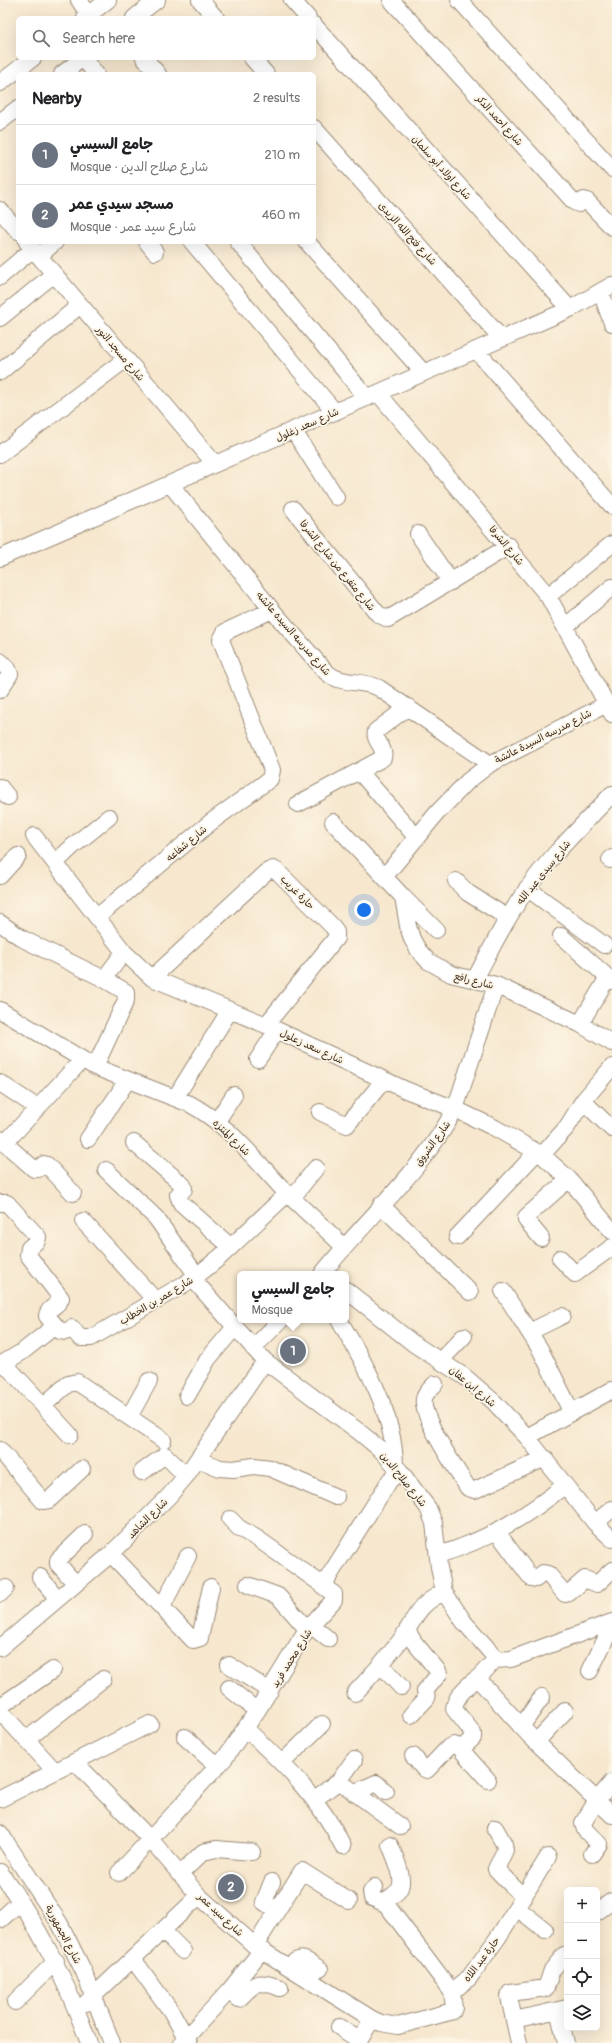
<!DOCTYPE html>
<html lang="en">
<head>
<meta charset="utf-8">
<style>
  :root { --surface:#fff; --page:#f6f6f6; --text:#202124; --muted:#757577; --line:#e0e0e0; --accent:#2563eb }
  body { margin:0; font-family:Pangolin,"Playpen Sans Arabic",sans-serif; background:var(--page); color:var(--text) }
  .controls { position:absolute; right:12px; bottom:12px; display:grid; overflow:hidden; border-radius:6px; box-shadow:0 4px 16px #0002 }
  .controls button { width:36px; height:36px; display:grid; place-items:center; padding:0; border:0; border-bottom:1px solid var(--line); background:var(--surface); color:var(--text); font:20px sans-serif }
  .you { position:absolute; left:364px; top:910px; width:14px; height:14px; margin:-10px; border:3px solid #fff; border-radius:50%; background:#1a73e8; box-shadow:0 0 0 6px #1a73e833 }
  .badge { display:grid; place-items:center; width:26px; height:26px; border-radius:50%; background:var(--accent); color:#fff; font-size:13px; font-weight:700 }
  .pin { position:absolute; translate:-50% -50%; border:2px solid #fff; box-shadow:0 1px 4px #0006 }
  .popup { position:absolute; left:237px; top:1271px; width:112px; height:52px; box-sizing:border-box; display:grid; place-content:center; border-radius:6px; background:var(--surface); filter:drop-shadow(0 1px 3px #0005); font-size:13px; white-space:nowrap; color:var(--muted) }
  .popup b { font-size:15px; color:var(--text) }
  .popup::after { content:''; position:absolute; left:50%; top:100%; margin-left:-8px; border:8px solid transparent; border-top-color:var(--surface) }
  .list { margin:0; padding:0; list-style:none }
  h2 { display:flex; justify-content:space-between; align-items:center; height:52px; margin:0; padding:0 16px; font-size:17px }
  h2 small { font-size:13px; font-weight:400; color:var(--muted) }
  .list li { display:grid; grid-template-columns:26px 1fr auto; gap:12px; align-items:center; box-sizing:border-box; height:60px; padding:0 16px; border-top:1px solid var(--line) }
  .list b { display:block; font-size:15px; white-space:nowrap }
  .list p { margin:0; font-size:13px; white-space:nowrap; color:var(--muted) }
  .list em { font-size:13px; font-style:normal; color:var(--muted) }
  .icon { flex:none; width:22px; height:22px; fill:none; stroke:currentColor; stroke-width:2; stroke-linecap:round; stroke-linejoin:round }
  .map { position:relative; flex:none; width:612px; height:2043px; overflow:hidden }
  .search { position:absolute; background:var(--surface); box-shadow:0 4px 16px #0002; left:16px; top:16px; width:300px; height:44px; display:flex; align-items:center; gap:10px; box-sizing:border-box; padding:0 14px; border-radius:6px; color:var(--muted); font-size:15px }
  .panel { position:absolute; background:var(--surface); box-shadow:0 4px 16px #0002; left:16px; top:72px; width:300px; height:172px; border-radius:6px }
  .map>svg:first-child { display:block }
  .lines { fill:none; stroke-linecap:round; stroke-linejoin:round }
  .minor-casing { stroke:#988876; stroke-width:18 }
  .minor { stroke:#fff; stroke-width:16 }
  .labels { text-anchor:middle; stroke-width:3.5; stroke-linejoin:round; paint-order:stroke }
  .street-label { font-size:10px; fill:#3b2a1e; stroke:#fcf5e5 }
</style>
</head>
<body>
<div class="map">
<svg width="612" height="2043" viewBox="0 0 612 2043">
  <rect width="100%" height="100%" fill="#fcf5e5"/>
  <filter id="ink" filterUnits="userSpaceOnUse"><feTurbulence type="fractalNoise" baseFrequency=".025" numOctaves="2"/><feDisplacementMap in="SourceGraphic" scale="8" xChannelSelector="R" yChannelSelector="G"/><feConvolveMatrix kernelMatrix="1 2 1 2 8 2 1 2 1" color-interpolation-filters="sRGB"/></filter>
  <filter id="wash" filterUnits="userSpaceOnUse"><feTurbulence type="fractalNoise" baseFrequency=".012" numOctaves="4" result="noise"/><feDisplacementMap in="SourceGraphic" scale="16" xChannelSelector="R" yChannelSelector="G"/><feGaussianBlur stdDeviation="0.9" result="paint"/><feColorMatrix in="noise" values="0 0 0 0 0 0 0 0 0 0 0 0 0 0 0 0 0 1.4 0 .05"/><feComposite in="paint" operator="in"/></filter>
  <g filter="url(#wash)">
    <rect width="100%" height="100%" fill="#f6e7ce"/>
  </g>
  <g filter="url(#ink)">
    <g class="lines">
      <defs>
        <path id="minor" d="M79,0L91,18
          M200,0L216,18
          M292,0L308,18
          M391,0L574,202L579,204L584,200L587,201L612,227
          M459,0L612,169
          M85,18L108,0
          M134,18L157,0
          M314,25L570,309
          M83,58L96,74
          M144,58L158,74
          M252,58L266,74
          M62,74L83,58
          M0,83L33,58
          M0,122L18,108
          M314,128L502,339
          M0,210L18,231
          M27,242L215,464
          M147,242L155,252
          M192,242L335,412
          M238,242L367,398
          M307,242L423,372
          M39,256L55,242
          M0,277L33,249
          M601,292L612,323
          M0,318L54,274
          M476,350L612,506
          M0,372L80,305
          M378,393L548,596L612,714
          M293,430L336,497
          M0,454L126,359
          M170,484L272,610L326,672C342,686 361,679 379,688L490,764
          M293,509L378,614L388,619L509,546
          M418,534L451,582
          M0,558L570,309L612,285
          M548,596L612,544
          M566,626L612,587
          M0,661L8,669L10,674L0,690
          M359,771L417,838
          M0,787L8,797
          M298,804L383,758C386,747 373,741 376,731L408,707
          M333,822L403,897L408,926L412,939L419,951L428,961L451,974L496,985L580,1024L612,1043
          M34,836L124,952L152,978L266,1025L406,1090L455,1109L495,1128L542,1155L569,1179L612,1231
          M610,860L612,858
          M55,863L73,846L109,817
          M0,876L18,856
          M385,876L437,813L468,781L490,764L605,705
          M456,881L468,893L508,918
          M527,888L604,945
          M403,897L436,930
          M97,917L211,822L270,779L272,770L221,640L225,632L272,610
          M0,923L23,939L104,979L126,992V1000L95,1067
          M561,936L612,981
          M152,978L266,872L273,869L277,871L333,927L336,932V938L266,1025
          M104,979L124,952
          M475,979C491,949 506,918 527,889C551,855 583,825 612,794
          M0,1010L95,1067L190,1104C227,1124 252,1156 280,1186C300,1207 323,1226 344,1247
          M580,1024L608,977
          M258,1059L277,1030
          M0,1083L38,1108
          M175,1098L230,1010
          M583,1101L612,1129
          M320,1112L347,1125L384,1080
          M217,1121L234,1095
          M0,1139L34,1169H38L44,1164L47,1165L73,1193
          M88,1139L127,1081
          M5,1143L82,1060
          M134,1143L183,1185L184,1189L178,1195L181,1203L231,1247
          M542,1155L567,1127L583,1101L612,1067
          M106,1170L156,1218L197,1276
          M292,1198L316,1168
          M0,1203H7L38,1237L37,1241L29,1248L28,1255L61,1298C59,1306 48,1307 47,1316L60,1331L65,1332L72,1328L80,1338H91L193,1279L220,1257L288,1193
          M381,1205L470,1292
          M83,1221L156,1301
          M457,1237L537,1152
          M541,1238L526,1220V1217L569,1179
          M560,1258L575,1274L612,1247
          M322,1274C364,1221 424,1169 455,1109L496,985
          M193,1279L265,1361L358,1431L380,1449L400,1471L428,1508L434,1523L439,1567L444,1592L464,1622L495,1657L493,1662L480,1676L479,1680L530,1736L612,1815
          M346,1290L414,1344L465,1377L494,1402L527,1437L595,1523L612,1539
          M503,1291L540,1349L571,1411
          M339,1320C365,1363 394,1413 395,1465
          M529,1332L562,1316
          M253,1348L281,1320
          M441,1360L464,1336
          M4,1363L40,1402L46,1403L68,1384L77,1382L163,1440
          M0,1365L22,1352L55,1326
          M435,1384C431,1388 425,1393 424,1399C420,1416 459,1473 468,1488L475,1490L545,1458
          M187,1396L208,1359L235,1327
          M40,1402L70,1435
          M129,1417L149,1381
          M527,1437L612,1390
          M0,1450L43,1501L49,1500L82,1469
          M198,1459L220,1468L233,1469L254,1466L270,1468L336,1497
          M142,1472L165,1455L186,1476
          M230,1519L239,1528L258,1539L324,1586
          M595,1523L612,1509
          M497,1532L531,1578L536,1579L543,1573L548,1574L565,1594L569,1593L585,1579L597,1584L612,1570
          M111,1554L193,1640L200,1638L211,1587
          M438,1555C486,1541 526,1517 565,1485
          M40,1577L57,1598
          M75,1583L58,1564V1560L85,1534
          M248,1585L278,1596L307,1629
          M0,1594L6,1588
          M162,1607L188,1556
          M311,1625L328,1639
          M407,1630L414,1642L438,1671L439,1674L425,1691L427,1698L411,1715
          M0,1648L111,1554L169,1496L186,1476L265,1361
          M495,1660L511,1659L612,1622
          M229,1665L270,1691
          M381,1665L401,1687
          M53,1670L2,1705L0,1711L55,1771
          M590,1671L606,1638L610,1624
          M480,1676C470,1683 455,1696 454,1709L473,1733V1738L462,1748L463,1752L488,1780
          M229,1688L257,1711
          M355,1693C371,1676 386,1659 400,1641C416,1619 415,1606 444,1592
          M521,1727L542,1697
          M246,1729C284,1764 320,1799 343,1846
          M185,1737L217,1766
          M26,1740L103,1679
          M536,1742L565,1711
          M413,1756L423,1768L427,1770L449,1747L454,1745L462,1748
          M75,1762L151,1840L199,1896L255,1946L372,2019L381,2023L398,2026L453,2011L454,2008L452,1992L469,1978L499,1936L548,1857
          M282,1763L322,1724
          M339,1781L400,1826
          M354,1793L376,1783L386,1792
          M0,1799L150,1724
          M315,1799L339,1781L354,1760
          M495,1828L504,1844L505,1850L496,1869L524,1898
          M0,1833L60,1924L84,1972L112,2043
          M592,1854L599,1844L585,1830L583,1823L597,1800L612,1782
          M0,1872C40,1927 66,1980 89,2043
          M119,1873L225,1758L257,1711L307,1629L334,1600V1594L324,1587V1584L390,1480L400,1471
          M180,1874L203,1852L216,1849L252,1852
          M272,1882L264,1902L277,1911
          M375,1887L371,1892L372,1898L386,1904L452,1992
          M383,1903C388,1899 394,1895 398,1891C407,1881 394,1855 390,1845
          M517,1908L545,1930
          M597,1912L612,1901
          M0,1920L20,1902
          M163,1931L183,1951
          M255,1946L302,1871L349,1901
          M133,1959L171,2011L189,2043
          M289,1967C301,1953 306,1961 320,1969
          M229,1991L239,1999C255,1983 257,1979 280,1988
          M15,2002L56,1961
          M86,2003L199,1896
          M558,2010L566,2043
          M514,2020L567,2008
          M339,2027L359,2040
          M181,2043L229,1991L262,1950
          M358,2043L372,2019
          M519,2043L509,1997L510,1993L546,1988L552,1970L564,1955"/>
      </defs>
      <use href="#minor" class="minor-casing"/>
      <use href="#minor" class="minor"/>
    </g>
  </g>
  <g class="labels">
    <g class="street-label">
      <text transform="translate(500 120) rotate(48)" y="4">شارع احمد الدكر</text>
      <text transform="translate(442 167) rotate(48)" y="4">شارع اولاد أبو سلمان</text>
      <text transform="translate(408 233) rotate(48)" y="4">شارع فتح الله الزيدى</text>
      <text transform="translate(121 353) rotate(50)" y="4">شارع مسجد النور</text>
      <text transform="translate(307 424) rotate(-24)" y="4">شارع سعد زغلول</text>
      <text transform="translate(507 545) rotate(50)" y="4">شارع الشرفا</text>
      <text transform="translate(338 565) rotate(51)" y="4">شارع متفرع من شارع الشرفا</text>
      <text transform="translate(294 633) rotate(49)" y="4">شارع مدرسه السيده عائشه</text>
      <text transform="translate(543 736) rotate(-27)" y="4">شارع مدرسه السيدة عائشة</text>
      <text transform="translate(186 843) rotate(-40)" y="4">شارع شفاعه</text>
      <text transform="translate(543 872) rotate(-51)" y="4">شارع سيدى عبد الله</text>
      <text transform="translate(298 892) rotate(45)" y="4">حارة غريب</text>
      <text transform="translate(474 980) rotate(14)" y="4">شارع رافع</text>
      <text transform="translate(312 1046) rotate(25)" y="4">شارع سعد زعلول</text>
      <text transform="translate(232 1137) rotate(44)" y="4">شارع المنتزه</text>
      <text transform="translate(432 1143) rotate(-54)" y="4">شارع الشروق</text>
      <text transform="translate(156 1300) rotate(-31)" y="4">شارع عمر بن الخطاب</text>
      <text transform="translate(473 1386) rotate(40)" y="4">شارع ابن عفان</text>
      <text transform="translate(404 1479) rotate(51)" y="4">شارع صلاح الدين</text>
      <text transform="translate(147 1518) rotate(-45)" y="4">شارع الشاهد</text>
      <text transform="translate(291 1658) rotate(-58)" y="4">شارع محمد فريد</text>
      <text transform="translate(221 1914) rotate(43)" y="4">شارع سيد عمر</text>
      <text transform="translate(64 1934) rotate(62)" y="4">شارع الجمهورية</text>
      <text transform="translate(481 1959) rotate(-53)" y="4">حارة عبد اللاه</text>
    </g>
  </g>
</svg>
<div class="controls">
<button>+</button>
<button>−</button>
<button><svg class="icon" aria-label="locate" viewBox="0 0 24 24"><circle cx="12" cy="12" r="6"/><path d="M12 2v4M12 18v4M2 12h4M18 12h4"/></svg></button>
<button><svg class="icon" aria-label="layers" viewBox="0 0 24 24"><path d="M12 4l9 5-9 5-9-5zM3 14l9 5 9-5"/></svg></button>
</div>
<div class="you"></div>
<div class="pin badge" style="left:293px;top:1351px;background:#6b7280">1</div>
<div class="popup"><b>جامع السيسي</b>Mosque</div>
<div class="pin badge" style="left:231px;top:1887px;background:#6b7280">2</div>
<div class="search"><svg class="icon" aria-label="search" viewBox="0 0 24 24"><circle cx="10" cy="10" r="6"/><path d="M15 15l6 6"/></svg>Search here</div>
<section class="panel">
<h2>Nearby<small>2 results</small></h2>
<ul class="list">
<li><span class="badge" style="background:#6b7280">1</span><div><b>جامع السيسي</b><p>Mosque · شارع صلاح الدين</p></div><em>210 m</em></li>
<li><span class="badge" style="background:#6b7280">2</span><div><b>مسجد سيدي عمر</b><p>Mosque · شارع سيد عمر</p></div><em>460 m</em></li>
</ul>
</section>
</div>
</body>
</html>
